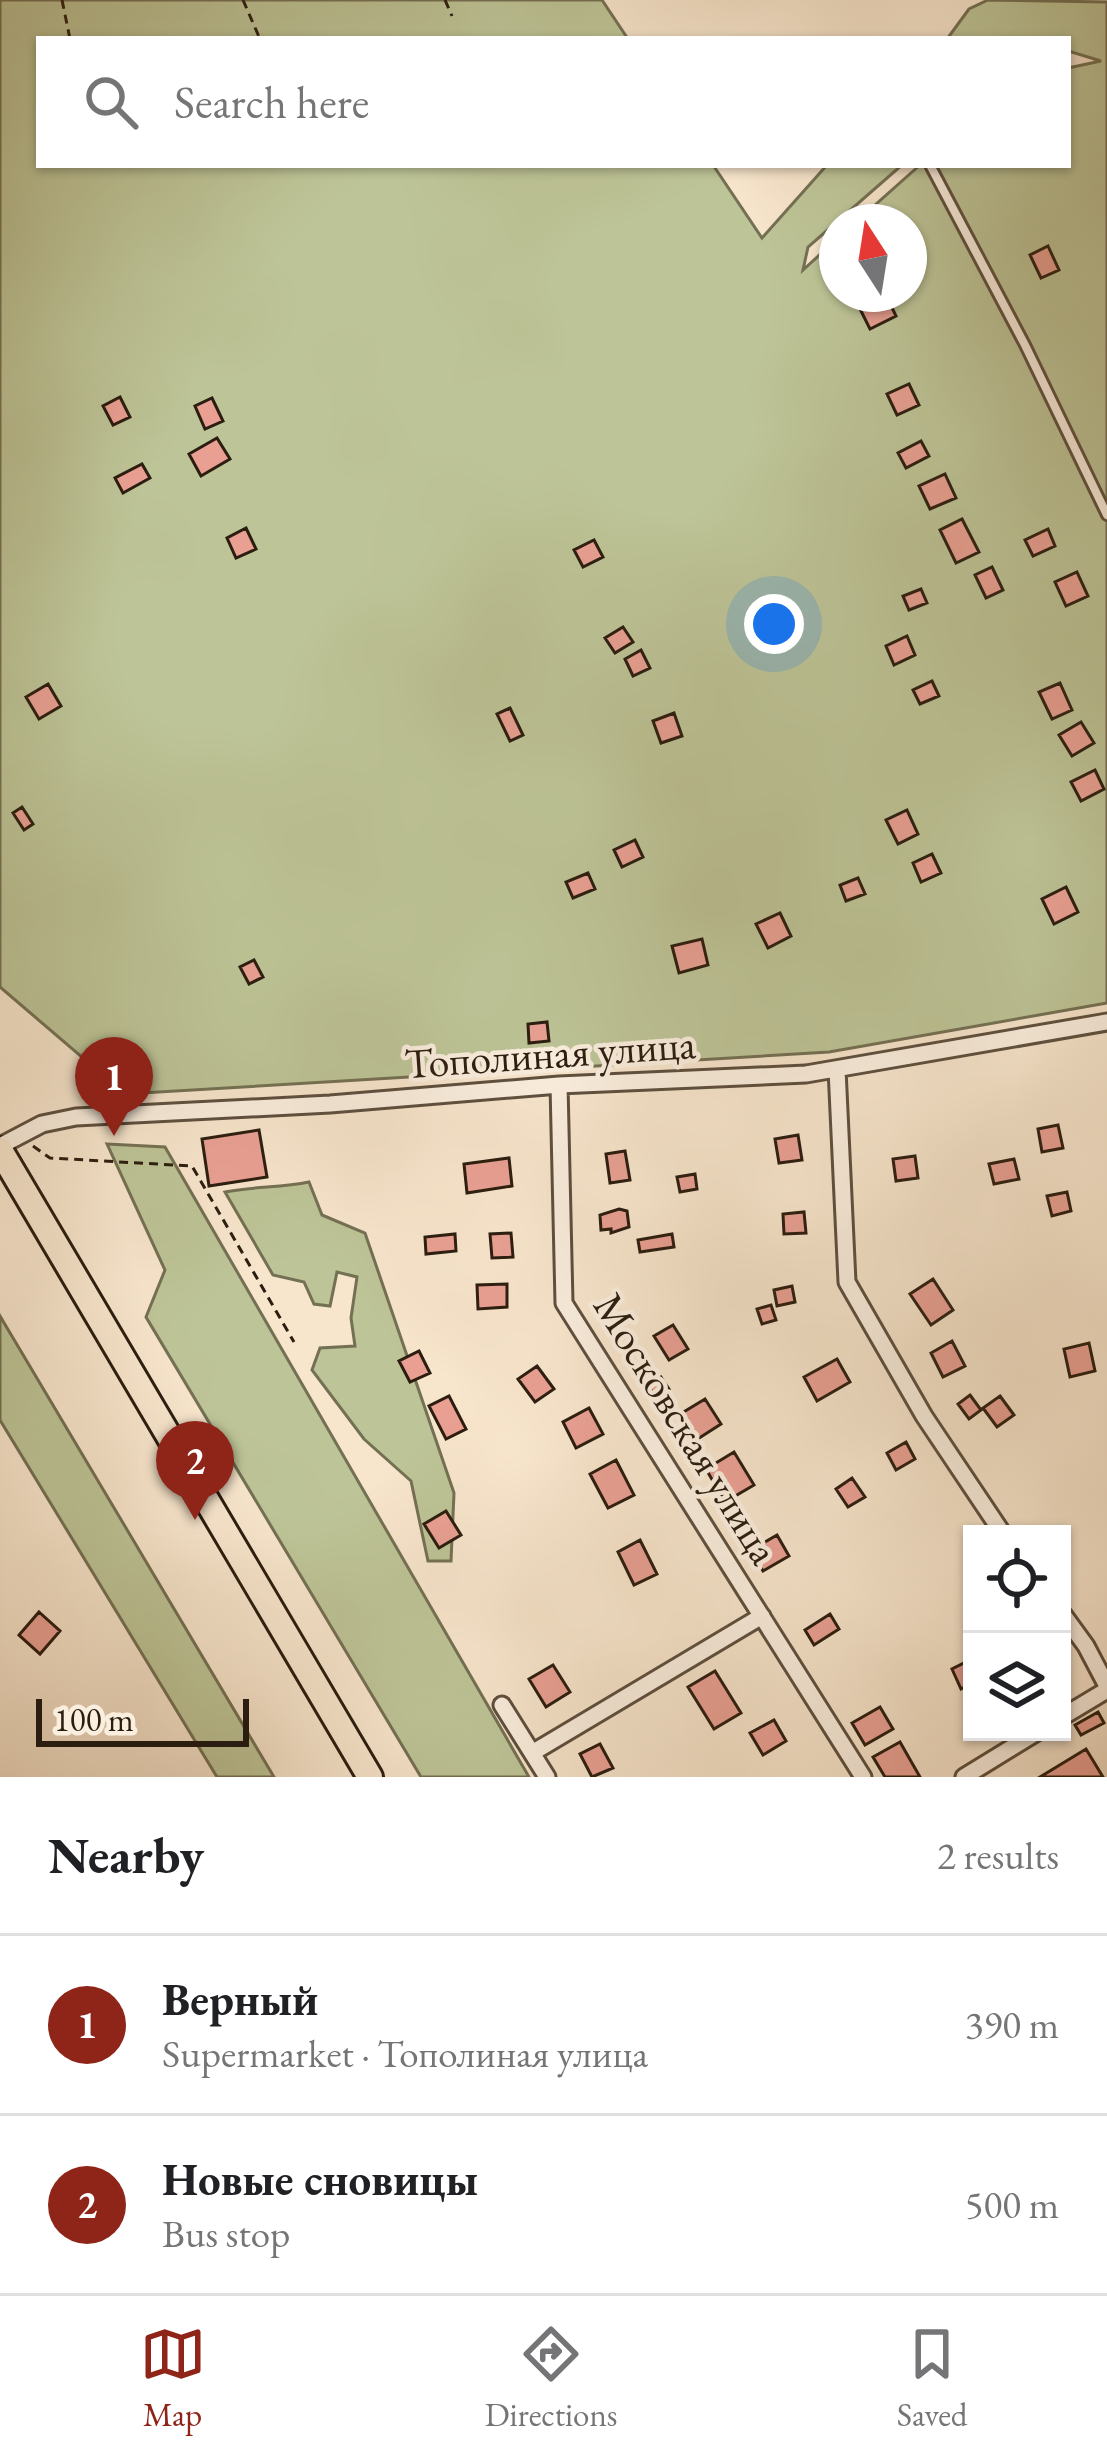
<!DOCTYPE html>
<html lang="en">
<head>
<meta charset="utf-8">
<style>
  :root { --surface:#fff; --page:#f2f2f2; --text:#202124; --muted:#757577; --line:#e0e0e0; --accent:#8f2418 }
  body { margin:0; font-family:"EB Garamond",serif; background:var(--page); color:var(--text) }
  .controls { position:absolute; right:36px; bottom:36px; display:grid; overflow:hidden; border-radius:0px; box-shadow:0 3px 9px #0004 }
  .controls button { width:108px; height:108px; display:grid; place-items:center; padding:0; border:0; border-bottom:3px solid var(--line); background:var(--surface); color:var(--text); font:60px sans-serif }
  .compass { position:absolute; left:819px; top:204px; width:108px; height:108px; border-radius:50%; background:var(--surface); box-shadow:0 3px 9px #0004; rotate:348deg }
  .scale { position:absolute; left:36px; bottom:30px; width:213px; box-sizing:border-box; padding-left:12px; border:6px solid #2b1d0f; border-top:0; font-size:33px; line-height:42px; white-space:nowrap; color:#2b1d0f; -webkit-text-stroke:9px #faeede; paint-order:stroke }
  .you { position:absolute; left:774px; top:624px; width:42px; height:42px; margin:-30px; border:9px solid #fff; border-radius:50%; background:#1a73e8; box-shadow:0 0 0 18px #1a73e833 }
  .badge { display:grid; place-items:center; width:78px; height:78px; border-radius:50%; background:var(--accent); color:#fff; font-size:39px; font-weight:700 }
  .pin { position:absolute; translate:-50% -99px; filter:drop-shadow(0 3px 6px #0008) }
  .pin::after { content:''; position:absolute; top:63px; width:42px; height:36px; background:inherit; clip-path:polygon(0 0,100% 0,50% 100%) }
  .list { margin:0; padding:0; list-style:none }
  h2 { display:flex; justify-content:space-between; align-items:center; height:156px; margin:0; padding:0 48px; font-size:51px }
  h2 small { font-size:39px; font-weight:400; color:var(--muted) }
  .list li { display:grid; grid-template-columns:78px 1fr auto; gap:36px; align-items:center; box-sizing:border-box; height:180px; padding:0 48px; border-top:3px solid var(--line) }
  .list b { display:block; font-size:45px; white-space:nowrap }
  .list p { margin:0; font-size:39px; white-space:nowrap; color:var(--muted) }
  .list em { font-size:39px; font-style:normal; color:var(--muted) }
  .icon { flex:none; width:66px; height:66px; fill:none; stroke:currentColor; stroke-width:2; stroke-linecap:round; stroke-linejoin:round }
  .map { position:relative; flex:none; width:1107px; height:1777px; overflow:hidden }
  .search { position:absolute; background:var(--surface); box-shadow:0 3px 9px #0004; left:36px; right:36px; top:36px; height:132px; display:flex; align-items:center; gap:30px; box-sizing:border-box; padding:0 42px; border-radius:0px; color:var(--muted); font-size:45px }
  .sheet { height:516px; background:var(--surface) }
  nav { display:flex; justify-content:space-around; align-items:center; box-sizing:border-box; height:168px; border-top:3px solid var(--line); background:var(--surface); font-size:33px; color:var(--muted) }
  nav a { display:grid; justify-items:center; gap:6px }
  nav .on { color:var(--accent) }
  .map>svg:first-child { display:block }
  .green { fill:#bdc497; stroke:#747053; stroke-width:3 }
  .building { fill:#e9a093; stroke:#2b1d0f; stroke-width:3 }
  .lines { fill:none; stroke-linecap:round; stroke-linejoin:round }
  .lane-casing { stroke:#5e4f3e; stroke-width:14 }
  .street-casing { stroke:#5e4f3e; stroke-width:21 }
  .primary-casing { stroke:#2b1d0f; stroke-width:30 }
  .path { stroke:#2b1d0f; stroke-width:3; stroke-dasharray:9 6; stroke-linecap:butt }
  .lane { stroke:#faeede; stroke-width:8 }
  .street { stroke:#faeede; stroke-width:15 }
  .primary { stroke:#f7e5cc; stroke-width:24 }
  .labels { text-anchor:middle; stroke-width:9; stroke-linejoin:round; paint-order:stroke }
  .street-label { font-size:42px; fill:#2b1d0f; stroke:#faeede }
</style>
</head>
<body>
<div class="map">
<svg width="1107" height="1777" viewBox="0 0 1107 1777">
  <rect width="100%" height="100%" fill="#f7e5cc"/>
  <filter id="stains"><feTurbulence type="fractalNoise" baseFrequency=".00167" numOctaves="4"/><feColorMatrix values="0 0 0 0 .2 0 0 0 0 .09 0 0 0 0 .02 0 0 0 .5 -.17"/></filter>
  <radialGradient id="worn" r=".72"><stop offset=".6" stop-color="#630" stop-opacity="0"/><stop offset="1" stop-color="#630" stop-opacity=".3"/></radialGradient>
  <path class="green" d="M0,0H602L628,39H39V165H713L762,238L827,165H902L808,247L803,270L837,239V294H909V222H856L920,165H1068V68L1101,61L1068,51V39H947L969,9L988,0L1107,2V1003L829,1052L125,1094L0,987Z
    M107,1144L165,1147L529,1777H421L146,1317L165,1270Z
    M309,1182L322,1215L365,1233L454,1493L451,1561H428L411,1481L364,1439L312,1370L320,1348L355,1346L351,1318L357,1277L337,1272L330,1306L314,1304L304,1282L273,1275L225,1192C254,1186 280,1188 309,1182Z
    M0,1316L274,1777H217L0,1420Z"/>
  <path class="building" d="M1048,246L1059,270L1041,278L1030,255Z
    M887,297L896,316L870,329L860,309Z
    M909,384L919,405L897,415L887,394Z
    M120,397L130,417L113,425L103,406Z
    M212,398L223,421L205,429L195,406Z
    M217,438L230,459L201,476L189,454Z
    M921,441L929,456L906,468L898,453Z
    M142,464L150,478L123,493L115,478Z
    M945,474L956,498L930,509L919,486Z
    M962,519L979,552L956,563L940,530Z
    M246,528L256,549L236,558L227,538Z
    M1048,529L1055,546L1033,556L1025,540Z
    M594,540L603,557L583,567L574,550Z
    M992,567L1003,590L986,598L975,575Z
    M1077,572L1088,596L1066,606L1055,582Z
    M921,589L927,603L909,610L903,596Z
    M623,627L633,642L615,653L605,638Z
    M907,636L915,655L894,665L886,646Z
    M641,650L650,668L633,676L625,659Z
    M932,681L939,696L920,704L913,690Z
    M1060,683L1072,710L1052,719L1039,692Z
    M48,684L61,706L39,719L26,697Z
    M510,708L523,735L510,741L497,714Z
    M674,713L682,736L661,743L653,721Z
    M1081,722L1094,743L1072,756L1059,735Z
    M1095,770L1104,789L1081,801L1071,782Z
    M22,807L33,824L24,830L13,813Z
    M907,810L918,834L898,844L886,820Z
    M635,840L643,857L622,867L614,850Z
    M932,854L941,873L921,882L913,863Z
    M588,873L595,889L573,898L566,882Z
    M858,878L865,894L846,901L840,885Z
    M1066,887L1078,912L1054,924L1042,899Z
    M780,913L791,936L768,948L756,924Z
    M702,939L708,965L679,973L672,946Z
    M254,960L263,977L249,984L240,967Z
    M547,1022L549,1041L529,1043L528,1024Z
    M1058,1125L1063,1148L1042,1152L1038,1129Z
    M259,1130L267,1177L209,1186L202,1139Z
    M798,1135L802,1160L779,1163L775,1139Z
    M625,1151L630,1180L610,1183L606,1154Z
    M915,1156L918,1178L896,1181L893,1159Z
    M509,1158L512,1186L467,1193L464,1164Z
    M1014,1159L1019,1179L994,1184L989,1164Z
    M695,1174L697,1189L680,1192L677,1177Z
    M1067,1192L1071,1211L1052,1216L1047,1196Z
    M619,1209L627,1211L629,1227L611,1233V1229L601,1230L600,1215Z
    M804,1212L806,1233L784,1234L783,1214Z
    M511,1233L513,1257L492,1258L490,1234Z
    M455,1234L456,1251L426,1254L425,1237Z
    M672,1234L674,1247L640,1252L638,1240Z
    M933,1279L953,1310L931,1325L910,1294Z
    M507,1284V1307L478,1309L477,1285Z
    M792,1286L795,1302L777,1306L774,1290Z
    M771,1305L776,1320L762,1324L757,1309Z
    M673,1325L688,1349L669,1360L654,1336Z
    M952,1341L965,1366L943,1377L931,1353Z
    M1089,1343L1095,1371L1070,1377L1064,1349Z
    M419,1351L430,1373L410,1382L399,1361Z
    M837,1359L850,1382L817,1401L804,1377Z
    M537,1366L554,1389L535,1402L518,1379Z
    M661,1377L669,1389L656,1398L648,1385Z
    M970,1395L981,1410L969,1419L958,1404Z
    M449,1396L466,1429L446,1439L429,1406Z
    M1000,1396L1014,1415L997,1427L983,1408Z
    M705,1399L721,1424L693,1442L677,1416Z
    M589,1408L603,1434L576,1448L563,1422Z
    M906,1442L915,1459L896,1470L887,1453Z
    M734,1452L754,1485L725,1502L706,1469Z
    M616,1460L634,1495L608,1508L590,1474Z
    M852,1478L865,1497L848,1507L836,1489Z
    M446,1511L461,1535L439,1548L424,1524Z
    M777,1535L789,1556L763,1571L751,1550Z
    M640,1540L657,1574L634,1585L618,1552Z
    M39,1612L60,1631L40,1654L19,1635Z
    M830,1614L839,1629L814,1645L805,1630Z
    M966,1662L972,1683L961,1689L952,1669Z
    M553,1665L570,1692L546,1707L529,1679Z
    M715,1671L741,1713L714,1729L688,1687Z
    M880,1707L893,1729L865,1745L852,1723Z
    M1098,1712L1104,1723L1081,1735L1075,1725Z
    M774,1720L786,1741L763,1755L750,1733Z
    M900,1742L920,1777H885L873,1757Z
    M600,1744L613,1768L592,1777L580,1754Z
    M1086,1749L1103,1777H1040Z"/>
  <g class="lines">
    <defs>
      <path id="lane" d="M930,165L1025,345L1107,515"/>
      <path id="street" d="M837,1069L847,1282L924,1416L1003,1534
        M559,1085L564,1303L863,1777
        M0,1146L42,1124L76,1117L330,1104L559,1085L806,1074L1107,1022
        M1062,1613L1086,1646L1107,1686
        M502,1705L547,1777
        M1062,1717L1107,1690
        M532,1753L762,1616
        M964,1777L1037,1732"/>
      <path id="primary" d="M0,1150L370,1777"/>
    </defs>
    <use href="#lane" class="lane-casing"/>
    <use href="#street" class="street-casing"/>
    <use href="#primary" class="primary-casing"/>
    <path class="path" d="M62,0L70,39
      M243,0L260,39
      M445,0L452,16
      M33,1146L50,1158L192,1166L294,1342"/>
    <use href="#lane" class="lane"/>
    <use href="#street" class="street"/>
    <use href="#primary" class="primary"/>
  </g>
  <g class="labels">
    <g class="street-label">
      <text transform="translate(550 1053) rotate(-4)" y="15">Тополиная улица</text>
      <text transform="translate(687 1428) rotate(58)" y="15">Московская улица</text>
    </g>
  </g>
  <rect width="100%" height="100%" filter="url(#stains)"/>
  <rect width="100%" height="100%" fill="url(#worn)"/>
</svg>
<div class="controls">
<button><svg class="icon" aria-label="locate" viewBox="0 0 24 24"><circle cx="12" cy="12" r="6"/><path d="M12 2v4M12 18v4M2 12h4M18 12h4"/></svg></button>
<button><svg class="icon" aria-label="layers" viewBox="0 0 24 24"><path d="M12 4l9 5-9 5-9-5zM3 14l9 5 9-5"/></svg></button>
</div>
<svg class="compass" viewBox="-18 -18 36 36"><path d="M0-13l5 13h-10z" fill="#e53935"/><path d="M0 13l5-13h-10z" fill="#757577"/></svg>
<div class="scale">100 m</div>
<div class="you"></div>
<div class="pin badge" style="left:114px;top:1136px">1</div>
<div class="pin badge" style="left:195px;top:1520px">2</div>
<div class="search"><svg class="icon" aria-label="search" viewBox="0 0 24 24"><circle cx="10" cy="10" r="6"/><path d="M15 15l6 6"/></svg>Search here</div>
</div>
<section class="sheet">
<h2>Nearby<small>2 results</small></h2>
<ul class="list">
<li><span class="badge">1</span><div><b>Верный</b><p>Supermarket · Тополиная улица</p></div><em>390 m</em></li>
<li><span class="badge">2</span><div><b>Новые сновицы</b><p>Bus stop</p></div><em>500 m</em></li>
</ul>
</section>
<nav>
<a class="on"><svg class="icon" aria-label="map" viewBox="0 0 24 24"><path d="M3 6l6-2 6 2 6-2v14l-6 2-6-2-6 2zM9 4v14M15 6v14"/></svg>Map</a>
<a><svg class="icon" aria-label="directions" viewBox="0 0 24 24"><path d="M12 3l9 9-9 9-9-9zM9 14v-3h6M13 9l2 2-2 2"/></svg>Directions</a>
<a><svg class="icon" aria-label="saved" viewBox="0 0 24 24"><path d="M7 4h10v16l-5-4-5 4z"/></svg>Saved</a>
</nav>
</body>
</html>
